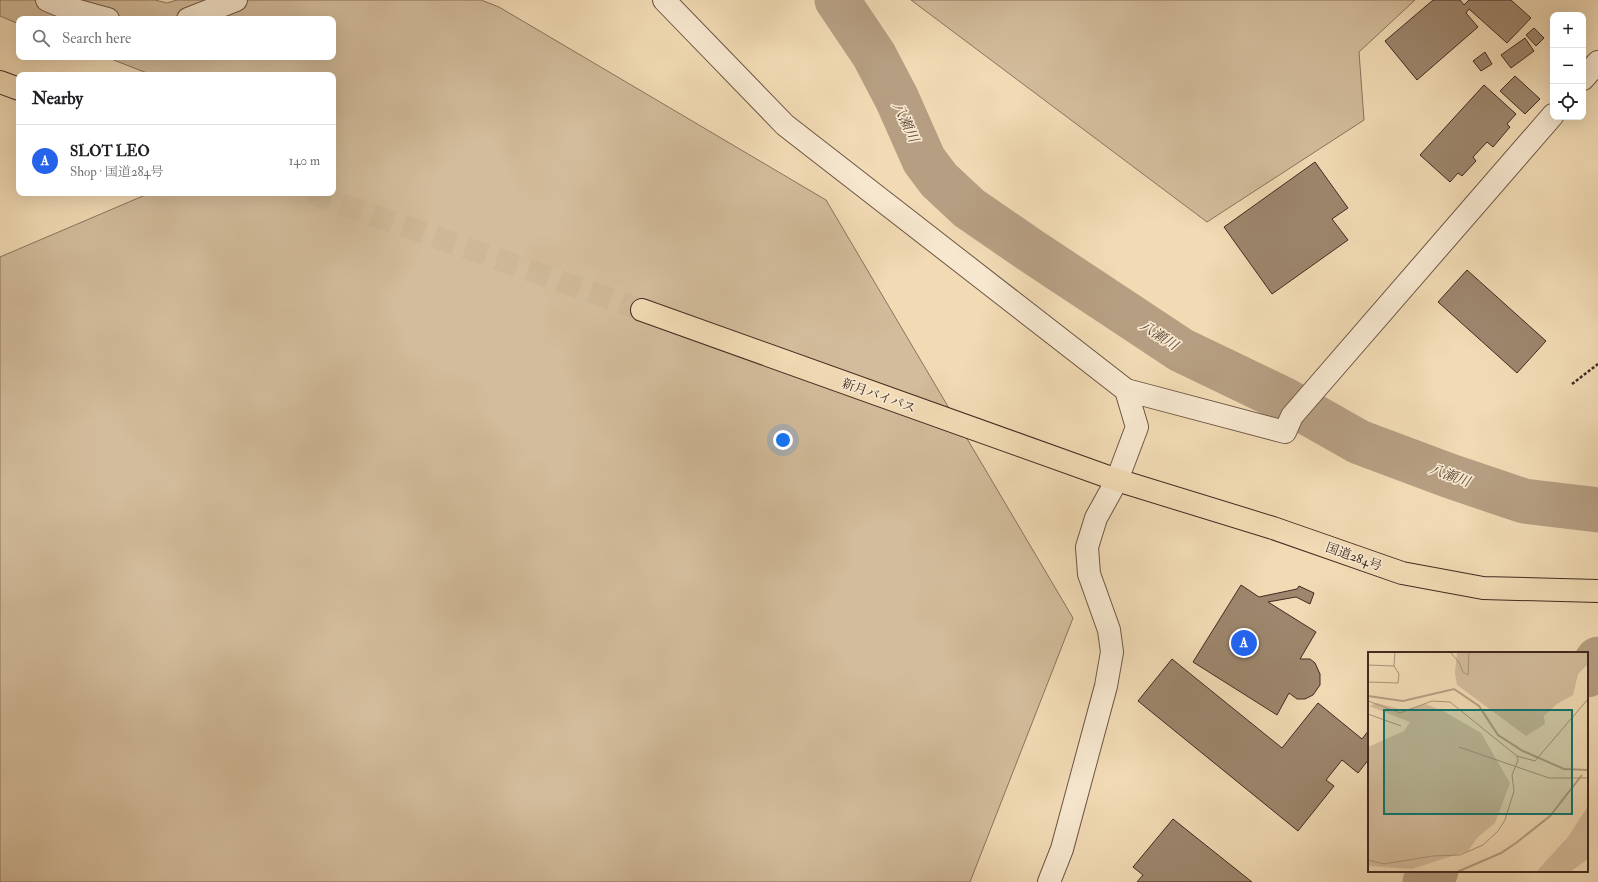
<!DOCTYPE html>
<html lang="en">
<head>
<meta charset="utf-8">
<style>
  :root { --surface:#fff; --page:#f6f6f6; --text:#202124; --muted:#757577; --line:#e0e0e0; --accent:#2563eb }
  body { margin:0; font-family:"IM FELL Double Pica","Noto Serif JP",serif; background:var(--page); color:var(--text) }
  .controls { position:absolute; right:12px; top:12px; display:grid; overflow:hidden; border-radius:8px; box-shadow:0 4px 16px #0002 }
  .controls button { width:36px; height:36px; display:grid; place-items:center; padding:0; border:0; border-bottom:1px solid var(--line); background:var(--surface); color:var(--text); font:20px sans-serif }
  .you { position:absolute; left:783px; top:440px; width:14px; height:14px; margin:-10px; border:3px solid #fff; border-radius:50%; background:#1a73e8; box-shadow:0 0 0 6px #1a73e833 }
  .badge { display:grid; place-items:center; width:26px; height:26px; border-radius:50%; background:var(--accent); color:#fff; font-size:13px; font-weight:700 }
  .pin { position:absolute; translate:-50% -50%; border:2px solid #fff; box-shadow:0 1px 4px #0006 }
  .list { margin:0; padding:0; list-style:none }
  h2 { display:flex; justify-content:space-between; align-items:center; height:52px; margin:0; padding:0 16px; font-size:17px }
  h2 small { font-size:13px; font-weight:400; color:var(--muted) }
  .list li { display:grid; grid-template-columns:26px 1fr auto; gap:12px; align-items:center; box-sizing:border-box; height:72px; padding:0 16px; border-top:1px solid var(--line) }
  .list b { display:block; font-size:15px; white-space:nowrap }
  .list p { margin:0; font-size:13px; white-space:nowrap; color:var(--muted) }
  .list em { font-size:13px; font-style:normal; color:var(--muted) }
  .icon { flex:none; width:22px; height:22px; fill:none; stroke:currentColor; stroke-width:2; stroke-linecap:round; stroke-linejoin:round }
  .map { position:relative; flex:none; width:1598px; height:882px; overflow:hidden }
  .search { position:absolute; background:var(--surface); box-shadow:0 4px 16px #0002; left:16px; top:16px; width:320px; height:44px; display:flex; align-items:center; gap:10px; box-sizing:border-box; padding:0 14px; border-radius:8px; color:var(--muted); font-size:15px }
  .panel { position:absolute; background:var(--surface); box-shadow:0 4px 16px #0002; left:16px; top:72px; width:320px; height:124px; border-radius:8px }
  .map>svg:first-child { display:block }
  .green { fill:#d3bc9b; stroke:#8a735e }
  .lines { fill:none; stroke-linecap:round; stroke-linejoin:round }
  .river { stroke:#b69e82; stroke-width:45 }
  .building { fill:#9d866d; stroke:#422a20 }
  .trunk-tunnel { stroke:#ceb796; stroke-width:22; stroke-dasharray:22 11; stroke-linecap:butt }
  .minor-casing { stroke:#6e5645; stroke-width:24 }
  .tertiary-casing { stroke:#6e5645; stroke-width:24 }
  .trunk-casing { stroke:#422a20; stroke-width:24 }
  .path { stroke:#422a20; stroke-width:2.5; stroke-dasharray:3 2; stroke-linecap:butt }
  .minor { stroke:#f6e7ce; stroke-width:22 }
  .tertiary { stroke:#f6e7ce; stroke-width:22 }
  .trunk { stroke:#f1dab4; stroke-width:22 }
  .labels { text-anchor:middle; stroke-width:3.5; stroke-linejoin:round; paint-order:stroke }
  .street-label { font-size:13px; fill:#422a20; stroke:#f6e7ce }
  .water-label { font-size:14px; font-style:italic; fill:#5f4738; stroke:#f6e7ce }
  .inset-river { fill:none; stroke:#b69e82; stroke-width:2 }
  .inset-road { fill:none; stroke:#ab9479; stroke-width:1 }
  .view { fill:#0f766e; fill-opacity:0.15; stroke:#0f766e; stroke-width:2 }
  .inset-edge { fill:none; stroke:#422a20; stroke-width:2 }
</style>
</head>
<body>
<div class="map">
<svg width="1598" height="882" viewBox="0 0 1598 882">
  <rect width="100%" height="100%" fill="#f1dab4"/>
  <filter id="stains"><feTurbulence type="fractalNoise" baseFrequency=".005" numOctaves="4"/><feColorMatrix values="0 0 0 0 .2 0 0 0 0 .09 0 0 0 0 .02 0 0 0 .5 -.17"/></filter>
  <radialGradient id="worn" r=".72"><stop offset=".6" stop-color="#630" stop-opacity="0"/><stop offset="1" stop-color="#630" stop-opacity=".3"/></radialGradient>
  <path class="green" d="M0,0H155L167,3L177,0H481L499,7L826,200L1073,618L970,882H0V257L150,193H333V75H152L106,57H333V19H19V24L0,16Z
    M911,0H1415L1359,52L1364,120L1207,222Z"/>
  <g class="lines">
    <path class="river" d="M837,0L874,55L897,99L924,160L939,180L969,208L1030,250L1181,350L1285,400L1359,442L1450,476L1524,501L1598,510
      M1587,675L1598,659
      M1425,882L1436,871"/>
  </g>
  <path class="building" d="M1433,0H1460L1464,5L1469,0H1511L1531,18L1507,43L1469,9L1466,13L1478,27L1417,80L1385,41Z
    M1534,28L1544,38L1536,46L1526,35Z
    M1525,38L1534,51L1511,68L1501,55Z
    M1485,52L1492,64L1481,71L1473,61Z
    M1515,76L1540,99L1525,114L1500,91Z
    M1484,85L1516,114L1507,124L1510,127L1493,147L1487,142L1473,157L1476,161L1462,176L1458,173L1450,182L1420,155Z
    M1315,162L1348,208L1332,219L1348,240L1272,294L1224,227Z
    M1467,270L1546,341L1517,373L1438,302Z
    M1241,585L1259,597L1297,589L1299,586L1314,593L1310,604L1296,597L1268,602L1316,632L1300,659H1310L1315,663L1320,674V685L1313,695L1305,699H1297L1289,693L1277,715L1193,662Z
    M1172,659L1282,748L1318,703L1362,739L1369,730V759L1358,773L1342,760L1326,780L1334,786L1298,831L1138,701Z
    M1173,819L1252,882H1137L1143,875L1133,867Z"/>
  <g class="lines">
    <path class="trunk-tunnel" d="M310,193L642,310"/>
    <defs>
      <path id="minor" d="M47,0L64,7L108,19
        M664,0L785,125L1126,390L1137,427L1117,480
        M188,19L236,0
        M1583,79L1598,62
        M1126,390L1285,432L1292,416L1553,115"/>
      <path id="tertiary" d="M1049,882L1062,849L1106,686L1112,652L1109,630L1089,574L1087,547L1096,518L1117,480"/>
      <path id="trunk" d="M0,82L19,89
        M642,310L1117,480L1273,528L1402,573L1483,588L1598,591"/>
    </defs>
    <use href="#minor" class="minor-casing"/>
    <use href="#tertiary" class="tertiary-casing"/>
    <use href="#trunk" class="trunk-casing"/>
    <path class="path" d="M1572,384L1598,364"/>
    <use href="#minor" class="minor"/>
    <use href="#tertiary" class="tertiary"/>
    <use href="#trunk" class="trunk"/>
  </g>
  <g class="labels">
    <g class="street-label">
      <text transform="translate(879 395) rotate(20)" y="5">新月バイパス</text>
      <text transform="translate(1354 556) rotate(20)" y="5">国道284号</text>
    </g>
    <g class="water-label">
      <text transform="translate(906 122) rotate(65)" y="5">八瀬川</text>
      <text transform="translate(1159 335) rotate(33)" y="5">八瀬川</text>
      <text transform="translate(1450 475) rotate(20)" y="5">八瀬川</text>
    </g>
  </g>
  <g transform="translate(1368 652)">
    <rect width="220" height="220" fill="#f1dab4"/>
    <path d="M89,0H220V12L210,22L205,43L189,52L176,64L177,72L158,84L89,33L87,21ZM9,51L35,58L57,52L75,59L113,81L142,131L127,171L109,186L100,199L44,217L0,214V95L36,79L42,70L1,54ZM220,154V207L202,220H168L200,185Z" fill="#d3bc9b"/>
    <path class="inset-river" d="M0,44L35,49L86,37L111,54L130,83L155,99L196,117L220,118M89,220L133,201L148,191L182,164L214,123"/>
    <path class="inset-road" d="M82,0L91,10L95,20L100,23L101,0M0,13L26,14M0,30L30,31L31,22L26,14L27,0M0,49L32,61L64,49L82,50L149,104L150,108L144,123L146,139L137,168L130,179L115,193L92,203L65,204L16,212L0,208M0,62L33,74M91,95L181,126H220M149,104L167,109L220,47"/>
    <path class="view" d="M16,58H204V162H16Z"/>
    <rect width="220" height="220" class="inset-edge"/>
  </g>
  <rect width="100%" height="100%" filter="url(#stains)"/>
  <rect width="100%" height="100%" fill="url(#worn)"/>
</svg>
<div class="controls">
<button>+</button>
<button>−</button>
<button><svg class="icon" aria-label="locate" viewBox="0 0 24 24"><circle cx="12" cy="12" r="6"/><path d="M12 2v4M12 18v4M2 12h4M18 12h4"/></svg></button>
</div>
<div class="you"></div>
<div class="pin badge" style="left:1244px;top:643px">A</div>
<div class="search"><svg class="icon" aria-label="search" viewBox="0 0 24 24"><circle cx="10" cy="10" r="6"/><path d="M15 15l6 6"/></svg>Search here</div>
<section class="panel">
<h2>Nearby<small></small></h2>
<ul class="list">
<li><span class="badge">A</span><div><b>SLOT LEO</b><p>Shop · 国道284号</p></div><em>140 m</em></li>
</ul>
</section>
</div>
</body>
</html>
